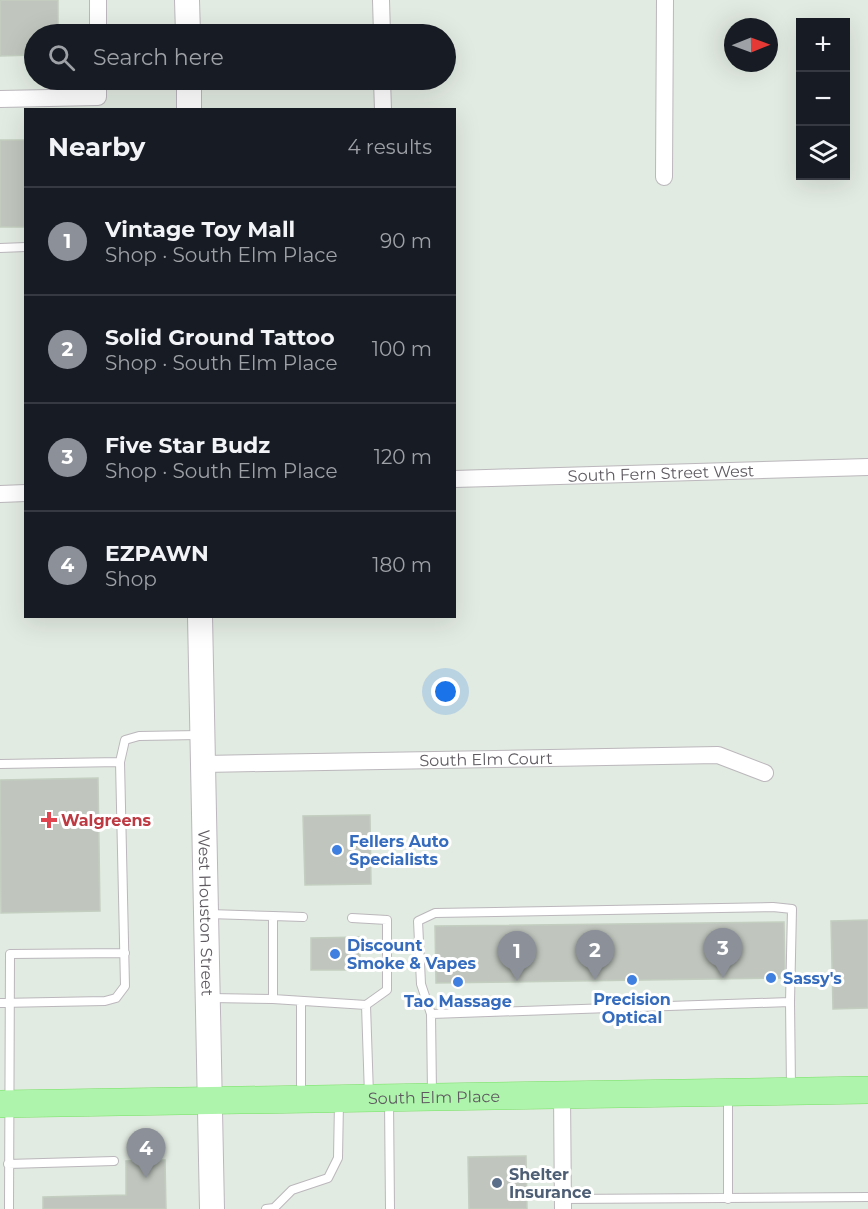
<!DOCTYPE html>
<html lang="en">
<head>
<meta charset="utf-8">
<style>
  :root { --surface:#171b24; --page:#20242c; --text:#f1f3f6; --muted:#9ea1a6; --line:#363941; --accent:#8c9099 }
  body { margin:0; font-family:Montserrat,sans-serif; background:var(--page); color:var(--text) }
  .controls { position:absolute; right:18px; top:18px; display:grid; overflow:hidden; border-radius:0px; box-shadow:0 6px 24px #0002 }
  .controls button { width:54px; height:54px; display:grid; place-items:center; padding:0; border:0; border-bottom:2px solid var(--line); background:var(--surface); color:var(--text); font:30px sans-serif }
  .compass { position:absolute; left:724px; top:18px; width:54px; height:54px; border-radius:50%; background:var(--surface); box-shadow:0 6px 24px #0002; rotate:89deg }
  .you { position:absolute; left:446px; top:692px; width:21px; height:21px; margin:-15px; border:4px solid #fff; border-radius:50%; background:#1a73e8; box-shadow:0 0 0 9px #1a73e833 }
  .badge { display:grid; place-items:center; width:39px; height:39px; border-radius:50%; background:var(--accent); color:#fff; font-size:20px; font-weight:700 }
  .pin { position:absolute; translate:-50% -50px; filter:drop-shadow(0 2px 3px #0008) }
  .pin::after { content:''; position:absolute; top:32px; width:21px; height:18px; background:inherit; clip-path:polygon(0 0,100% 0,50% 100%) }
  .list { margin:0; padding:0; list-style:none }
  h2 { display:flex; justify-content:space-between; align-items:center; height:78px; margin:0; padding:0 24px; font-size:26px }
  h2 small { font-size:20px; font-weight:400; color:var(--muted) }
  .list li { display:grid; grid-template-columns:39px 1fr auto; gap:18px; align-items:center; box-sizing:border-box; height:108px; padding:0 24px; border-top:2px solid var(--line) }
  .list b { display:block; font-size:22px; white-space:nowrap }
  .list p { margin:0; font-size:20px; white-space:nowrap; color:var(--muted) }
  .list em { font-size:20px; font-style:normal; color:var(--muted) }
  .icon { flex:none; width:33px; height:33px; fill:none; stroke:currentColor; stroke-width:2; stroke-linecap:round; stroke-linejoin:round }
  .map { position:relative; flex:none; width:868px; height:1209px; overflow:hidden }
  .search { position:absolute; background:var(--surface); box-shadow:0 6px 24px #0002; left:24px; top:24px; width:432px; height:66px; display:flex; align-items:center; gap:15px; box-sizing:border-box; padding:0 21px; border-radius:33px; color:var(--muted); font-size:22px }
  .panel { position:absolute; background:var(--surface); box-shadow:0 6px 24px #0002; left:24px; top:108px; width:432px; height:510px; border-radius:0px }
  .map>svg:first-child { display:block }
  .building { fill:#c0c6be; stroke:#c3cec0; stroke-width:1.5 }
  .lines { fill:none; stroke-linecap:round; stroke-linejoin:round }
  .lane-casing { stroke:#bbb7bc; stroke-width:10 }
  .street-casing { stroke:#bbb7bc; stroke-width:18 }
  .secondary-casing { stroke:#bcb7be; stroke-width:26 }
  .primary-casing { stroke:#78df66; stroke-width:28 }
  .lane { stroke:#fff; stroke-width:8 }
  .street { stroke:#fff; stroke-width:16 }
  .secondary { stroke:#fff; stroke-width:24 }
  .primary { stroke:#aff4ac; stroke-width:27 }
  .health-dot { fill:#e0444e; stroke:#fff; stroke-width:2 }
  .shop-dot { fill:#3f7fe0; stroke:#fff; stroke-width:2 }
  .service-dot { fill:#5c6f8a; stroke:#fff; stroke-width:2 }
  .labels { text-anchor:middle; stroke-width:6; stroke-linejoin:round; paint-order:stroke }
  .street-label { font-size:16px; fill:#5e5a60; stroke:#fff }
  .health-label { font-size:16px; font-weight:bold; fill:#be3a42; stroke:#fff; text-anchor:start }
  .shop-label { font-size:16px; font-weight:bold; fill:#366cbe; stroke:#fff; text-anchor:start }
  .service-label { font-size:16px; font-weight:bold; fill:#4e5e75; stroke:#fff; text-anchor:start }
</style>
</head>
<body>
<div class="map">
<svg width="868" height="1209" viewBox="0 0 868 1209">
  <rect width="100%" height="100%" fill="#e2ebe1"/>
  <path class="building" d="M0,0H58V34H34V55L0,56Z
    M0,140H26V227H0Z
    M98,778L100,911L1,913L0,780Z
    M370,815L371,884L305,885L303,816Z
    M868,920V1008L833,1009L831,921Z
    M784,922L785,978L436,983L435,926Z
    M360,937V970H311V938Z
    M526,1156L527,1209H469L468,1157Z
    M165,1160L166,1209H43V1197L126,1195V1161Z"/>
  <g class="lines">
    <defs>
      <path id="lane" d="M0,248L26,247
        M0,764L120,762
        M209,914L273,916V999
        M273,916L303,917
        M352,918L387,920V990L366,1005
        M211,998L273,999L366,1005L369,1095
        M301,1001V1096
        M0,1003L105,1001L116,998L125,986L120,762L125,740L139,736L199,735
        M431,1014L421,984L418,921L435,913L773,907L792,909L790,1002
        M432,1093L431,1014L790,1002L791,1087
        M728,1095V1199
        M389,1101L390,1209
        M8,1164L114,1161
        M563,1199L868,1197
        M9,1209L10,954L125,953
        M266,1209L274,1208L292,1190L328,1178L338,1158L339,1102"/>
      <g id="street">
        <path d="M381,0L382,34"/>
        <path d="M98,34V0"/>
        <path d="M382,80L383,110"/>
        <path d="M0,99L98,97V80"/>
        <path d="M664,177L665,0"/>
        <path id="s1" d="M454,479L868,467"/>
        <path d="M0,494L26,493"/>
        <path id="s2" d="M204,764L718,755L765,773"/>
        <path d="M562,1094L563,1209"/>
      </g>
      <g id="secondary">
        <path d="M187,0L188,34"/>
        <path d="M189,80V110"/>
        <path id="s3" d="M200,616L212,1209"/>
      </g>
      <g id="primary">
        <path id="s4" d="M0,1104L868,1090"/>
      </g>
    </defs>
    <use href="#lane" class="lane-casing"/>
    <use href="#street" class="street-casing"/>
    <use href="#secondary" class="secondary-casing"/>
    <use href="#primary" class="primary-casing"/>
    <use href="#lane" class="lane"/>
    <use href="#street" class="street"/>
    <use href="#secondary" class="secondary"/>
    <use href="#primary" class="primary"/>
  </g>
  <path class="health-dot" d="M46 811h6v6h6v6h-6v6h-6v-6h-6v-6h6z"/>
  <g class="shop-dot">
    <circle cx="337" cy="850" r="6"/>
    <circle cx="335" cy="954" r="6"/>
    <circle cx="771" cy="978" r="6"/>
    <circle cx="632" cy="980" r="6"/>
    <circle cx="458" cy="982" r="6"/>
  </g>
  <circle class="service-dot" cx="497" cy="1183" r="6"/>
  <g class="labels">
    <g class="street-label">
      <text dy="6" stroke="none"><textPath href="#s1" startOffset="207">South Fern Street West</textPath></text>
      <text dy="6" stroke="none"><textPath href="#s2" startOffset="282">South Elm Court</textPath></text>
      <text dy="6" stroke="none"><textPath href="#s3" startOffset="297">West Houston Street</textPath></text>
      <text dy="6" stroke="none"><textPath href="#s4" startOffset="434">South Elm Place</textPath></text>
    </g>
    <g class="health-label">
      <text x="61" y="826">Walgreens</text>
    </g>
    <g class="shop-label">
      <text x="349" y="847">Fellers Auto<tspan x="349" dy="18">Specialists</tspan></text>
      <text x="347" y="951">Discount<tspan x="347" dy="18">Smoke &amp; Vapes</tspan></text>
      <text x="783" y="984">Sassy's</text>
      <text x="632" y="1005" text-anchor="middle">Precision<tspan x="632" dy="18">Optical</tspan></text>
      <text x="458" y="1007" text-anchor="middle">Tao Massage</text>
    </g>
    <g class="service-label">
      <text x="509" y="1180">Shelter<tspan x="509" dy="18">Insurance</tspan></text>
    </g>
  </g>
</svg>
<div class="controls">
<button>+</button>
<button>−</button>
<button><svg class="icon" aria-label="layers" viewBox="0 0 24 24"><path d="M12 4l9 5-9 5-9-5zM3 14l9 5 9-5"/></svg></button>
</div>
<svg class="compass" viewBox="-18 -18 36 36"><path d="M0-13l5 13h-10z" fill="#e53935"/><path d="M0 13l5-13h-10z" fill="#9ea1a6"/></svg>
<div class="you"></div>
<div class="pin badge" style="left:517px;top:981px">1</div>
<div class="pin badge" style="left:595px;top:980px">2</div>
<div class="pin badge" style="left:723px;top:978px">3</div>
<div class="pin badge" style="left:146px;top:1178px">4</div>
<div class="search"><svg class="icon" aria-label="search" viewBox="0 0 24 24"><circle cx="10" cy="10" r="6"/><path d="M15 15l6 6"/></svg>Search here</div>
<section class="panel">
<h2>Nearby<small>4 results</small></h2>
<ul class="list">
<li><span class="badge">1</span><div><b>Vintage Toy Mall</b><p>Shop · South Elm Place</p></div><em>90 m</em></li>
<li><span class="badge">2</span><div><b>Solid Ground Tattoo</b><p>Shop · South Elm Place</p></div><em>100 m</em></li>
<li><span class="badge">3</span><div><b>Five Star Budz</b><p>Shop · South Elm Place</p></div><em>120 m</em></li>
<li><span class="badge">4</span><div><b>EZPAWN</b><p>Shop</p></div><em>180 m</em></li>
</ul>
</section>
</div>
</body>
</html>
